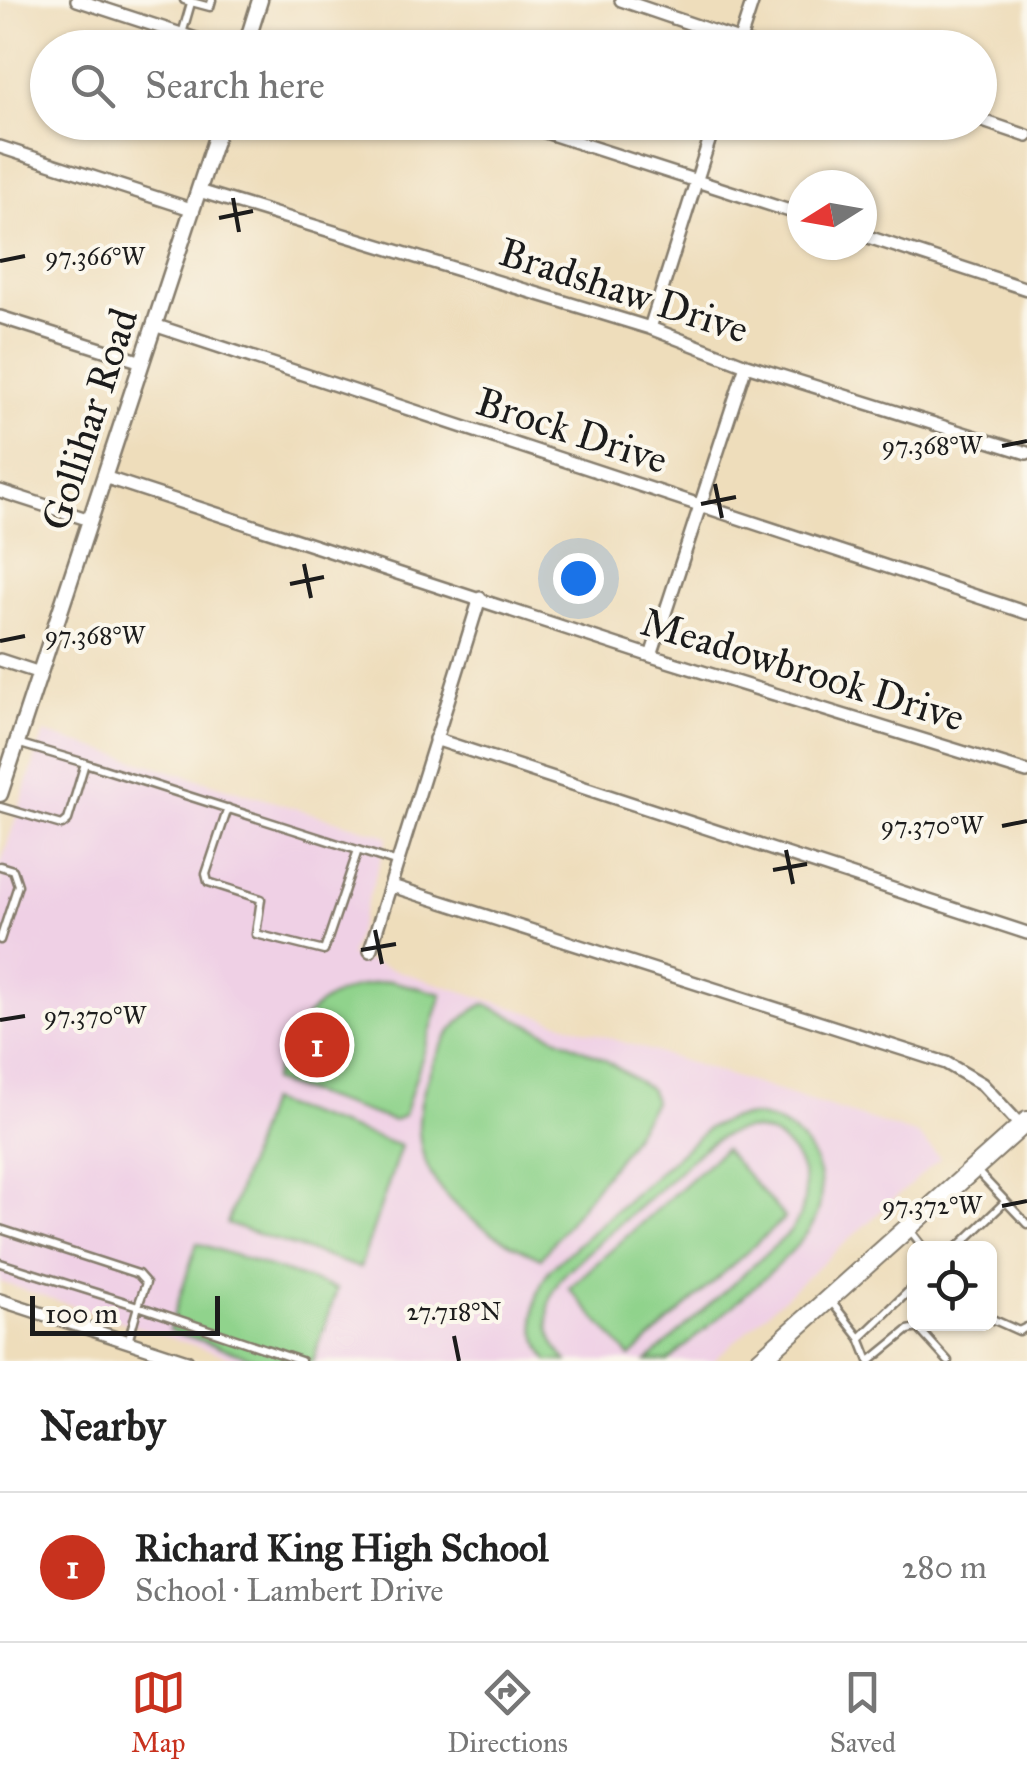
<!DOCTYPE html>
<html lang="en">
<head>
<meta charset="utf-8">
<style>
  :root { --surface:#fff; --page:#f2f2f2; --text:#222; --muted:#767676; --line:#e0e0e0; --accent:#c8321e }
  body { margin:0; font-family:"IM FELL Great Primer",serif; background:var(--page); color:var(--text) }
  .controls { position:absolute; right:30px; bottom:30px; display:grid; overflow:hidden; border-radius:15px; box-shadow:0 2px 8px #0004 }
  .controls button { width:90px; height:90px; display:grid; place-items:center; padding:0; border:0; border-bottom:2px solid var(--line); background:var(--surface); color:var(--text); font:50px sans-serif }
  .compass { position:absolute; left:787px; top:170px; width:90px; height:90px; border-radius:50%; background:var(--surface); box-shadow:0 2px 8px #0004; rotate:259deg }
  .scale { position:absolute; left:30px; bottom:25px; width:190px; box-sizing:border-box; padding-left:10px; border:5px solid #1c1c1c; border-top:0; font-size:28px; line-height:35px; white-space:nowrap; color:#1c1c1c; -webkit-text-stroke:8px #fbf7ec; paint-order:stroke }
  .you { position:absolute; left:578px; top:578px; width:35px; height:35px; margin:-25px; border:8px solid #fff; border-radius:50%; background:#1a73e8; box-shadow:0 0 0 15px #1a73e833 }
  .badge { display:grid; place-items:center; width:65px; height:65px; border-radius:50%; background:var(--accent); color:#fff; font-size:32px; font-weight:700 }
  .pin { position:absolute; translate:-50% -50%; border:5px solid #fff; box-shadow:0 2px 10px #0006 }
  .list { margin:0; padding:0; list-style:none }
  h2 { display:flex; justify-content:space-between; align-items:center; height:130px; margin:0; padding:0 40px; font-size:42px }
  h2 small { font-size:32px; font-weight:400; color:var(--muted) }
  .list li { display:grid; grid-template-columns:65px 1fr auto; gap:30px; align-items:center; box-sizing:border-box; height:150px; padding:0 40px; border-top:2px solid var(--line) }
  .list b { display:block; font-size:38px; white-space:nowrap }
  .list p { margin:0; font-size:32px; white-space:nowrap; color:var(--muted) }
  .list em { font-size:32px; font-style:normal; color:var(--muted) }
  .icon { flex:none; width:55px; height:55px; fill:none; stroke:currentColor; stroke-width:2; stroke-linecap:round; stroke-linejoin:round }
  .map { position:relative; flex:none; width:1027px; height:1361px; overflow:hidden }
  .search { position:absolute; background:var(--surface); box-shadow:0 2px 8px #0004; left:30px; right:30px; top:30px; height:110px; display:flex; align-items:center; gap:25px; box-sizing:border-box; padding:0 35px; border-radius:55px; color:var(--muted); font-size:38px }
  .sheet { height:280px; background:var(--surface) }
  nav { display:flex; justify-content:space-around; align-items:center; box-sizing:border-box; height:140px; border-top:2px solid var(--line); background:var(--surface); font-size:28px; color:var(--muted) }
  nav a { display:grid; justify-items:center; gap:5px }
  nav .on { color:var(--accent) }
  .map>svg:first-child { display:block }
  .built { fill:#efd0e5 }
  .green { fill:#90d38c; stroke:#567854; stroke-width:2.5 }
  .lines { fill:none; stroke-linecap:round; stroke-linejoin:round }
  .service-casing { stroke:#857c6c; stroke-width:11 }
  .minor-casing { stroke:#857c6c; stroke-width:16 }
  .tertiary-casing { stroke:#857c6c; stroke-width:19 }
  .primary-casing { stroke:#857c6c; stroke-width:22 }
  .service { stroke:#fff; stroke-width:6 }
  .minor { stroke:#fff; stroke-width:11 }
  .tertiary { stroke:#fff; stroke-width:14 }
  .primary { stroke:#fff; stroke-width:18 }
  .ticks { fill:none; stroke:#1c1c1c; stroke-width:4 }
  .labels { text-anchor:middle; stroke-width:8; stroke-linejoin:round; paint-order:stroke }
  .street-label { font-size:40px; fill:#1c1c1c; stroke:#fbf7ec }
  .ticks-label { font-size:25px; text-anchor:middle; fill:#1c1c1c; stroke:#fbf7ec; stroke-width:8; stroke-linejoin:round; paint-order:stroke }
</style>
</head>
<body>
<div class="map">
<svg width="1027" height="1361" viewBox="0 0 1027 1361">
  <rect width="100%" height="100%" fill="#fbf7ec"/>
  <filter id="ink" filterUnits="userSpaceOnUse"><feTurbulence type="fractalNoise" baseFrequency=".01" numOctaves="2"/><feDisplacementMap in="SourceGraphic" scale="20" xChannelSelector="R" yChannelSelector="G"/><feConvolveMatrix kernelMatrix="1 2 1 2 8 2 1 2 1" color-interpolation-filters="sRGB"/></filter>
  <filter id="wash" filterUnits="userSpaceOnUse"><feTurbulence type="fractalNoise" baseFrequency=".0048" numOctaves="4" result="noise"/><feDisplacementMap in="SourceGraphic" scale="40" xChannelSelector="R" yChannelSelector="G"/><feGaussianBlur stdDeviation="2.25" result="paint"/><feColorMatrix in="noise" values="0 0 0 0 0 0 0 0 0 0 0 0 0 0 0 0 0 1.4 0 .05"/><feComposite in="paint" operator="in"/></filter>
  <g filter="url(#wash)">
    <rect width="100%" height="100%" fill="#edb"/>
    <path class="built" d="M44,733L388,836L350,956L918,1135L940,1158L713,1361H242L0,1282V866Z"/>
    <path class="green" d="M391,981L442,994L404,1115L394,1121L272,1081C294,1016 321,988 391,981Z
      M485,1004L604,1059L651,1090L654,1102L624,1150L541,1258C458,1222 393,1171 429,1074C439,1044 456,1018 485,1004Z
      M268,1101L401,1146L360,1268L227,1224Z
      M752,1116C778,1119 801,1132 813,1157C823,1177 824,1203 813,1224C794,1259 702,1330 668,1361H647L787,1235C831,1188 786,1106 723,1136C701,1146 682,1169 664,1185C629,1216 593,1245 561,1278C542,1306 544,1337 567,1361H548C528,1331 530,1298 550,1269L708,1128L729,1119Z
      M724,1149L785,1218L630,1357L569,1288Z
      M197,1243L337,1289L313,1361H261L169,1330Z"/>
  </g>
  <g filter="url(#ink)">
    <g class="lines">
      <defs>
        <path id="service" d="M184,0L210,7L212,0
          M182,34L191,3
          M85,763L398,863
          M0,807L62,825L68,820L85,763L17,743
          M228,808L206,874L208,882L261,899L256,934L324,951L358,850
          M0,866L13,870L18,885L0,940
          M975,1169L1027,1224
          M0,1229L138,1274L146,1283L138,1306L0,1263
          M910,1230L924,1248
          M957,1248L1005,1202
          M830,1300L860,1338
          M990,1318L1019,1331L1027,1327
          M128,1342L138,1306L301,1361
          M869,1361L860,1338L914,1286
          M870,1361L908,1330L918,1328L948,1361"/>
        <path id="minor" d="M77,0L224,48
          M621,0L762,48
          M248,39L275,48
          M739,43L753,0
          M980,120L1027,136
          M514,122L802,215
          M0,147L191,209
          M199,191L650,328L746,365L1027,453
          M862,235L1027,289
          M0,317L142,362
          M154,325L1027,613
          M650,328L715,122
          M104,477L651,656L1027,772
          M0,491L90,520
          M651,656L746,365
          M0,660L40,673
          M435,739L1027,933
          M392,886L946,1063L982,1084L1021,1126
          M370,951L480,598
          M0,1300L187,1361"/>
        <path id="tertiary" d="M245,48L260,0
          M0,794L221,122"/>
        <path id="primary" d="M759,1361L1027,1121"/>
      </defs>
      <use href="#service" class="service-casing"/>
      <use href="#minor" class="minor-casing"/>
      <use href="#tertiary" class="tertiary-casing"/>
      <use href="#primary" class="primary-casing"/>
      <use href="#service" class="service"/>
      <use href="#minor" class="minor"/>
      <use href="#tertiary" class="tertiary"/>
      <use href="#primary" class="primary"/>
    </g>
  </g>
  <path class="ticks" d="M233,198L239,232M219,218L253,211M0,261L25,256M1002,446L1027,441M715,484L722,518M701,504L736,497M304,564L311,598M290,584L324,577M0,641L25,636M1002,826L1027,821M786,850L793,884M773,870L807,864M375,930L382,964M361,950L396,944M0,1020L25,1016M1002,1206L1027,1201M454,1336L459,1361"/>
  <g class="labels">
    <g class="street-label">
      <text transform="translate(624 290) rotate(18)" y="14">Bradshaw Drive</text>
      <text transform="translate(89 419) rotate(-72)" y="14">Gollihar Road</text>
      <text transform="translate(572 430) rotate(18)" y="14">Brock Drive</text>
      <text transform="translate(803 669) rotate(17)" y="14">Meadowbrook Drive</text>
    </g>
  </g>
  <g class="ticks-label">
    <text x="95" y="265">97.366°W</text>
    <text x="932" y="454">97.368°W</text>
    <text x="95" y="644">97.368°W</text>
    <text x="932" y="834">97.370°W</text>
    <text x="95" y="1024">97.370°W</text>
    <text x="932" y="1214">97.372°W</text>
    <text x="454" y="1320">27.718°N</text>
  </g>
</svg>
<div class="controls">
<button><svg class="icon" aria-label="locate" viewBox="0 0 24 24"><circle cx="12" cy="12" r="6"/><path d="M12 2v4M12 18v4M2 12h4M18 12h4"/></svg></button>
</div>
<svg class="compass" viewBox="-18 -18 36 36"><path d="M0-13l5 13h-10z" fill="#e53935"/><path d="M0 13l5-13h-10z" fill="#767676"/></svg>
<div class="scale">100 m</div>
<div class="you"></div>
<div class="pin badge" style="left:317px;top:1045px">1</div>
<div class="search"><svg class="icon" aria-label="search" viewBox="0 0 24 24"><circle cx="10" cy="10" r="6"/><path d="M15 15l6 6"/></svg>Search here</div>
</div>
<section class="sheet">
<h2>Nearby<small></small></h2>
<ul class="list">
<li><span class="badge">1</span><div><b>Richard King High School</b><p>School · Lambert Drive</p></div><em>280 m</em></li>
</ul>
</section>
<nav>
<a class="on"><svg class="icon" aria-label="map" viewBox="0 0 24 24"><path d="M3 6l6-2 6 2 6-2v14l-6 2-6-2-6 2zM9 4v14M15 6v14"/></svg>Map</a>
<a><svg class="icon" aria-label="directions" viewBox="0 0 24 24"><path d="M12 3l9 9-9 9-9-9zM9 14v-3h6M13 9l2 2-2 2"/></svg>Directions</a>
<a><svg class="icon" aria-label="saved" viewBox="0 0 24 24"><path d="M7 4h10v16l-5-4-5 4z"/></svg>Saved</a>
</nav>
</body>
</html>
